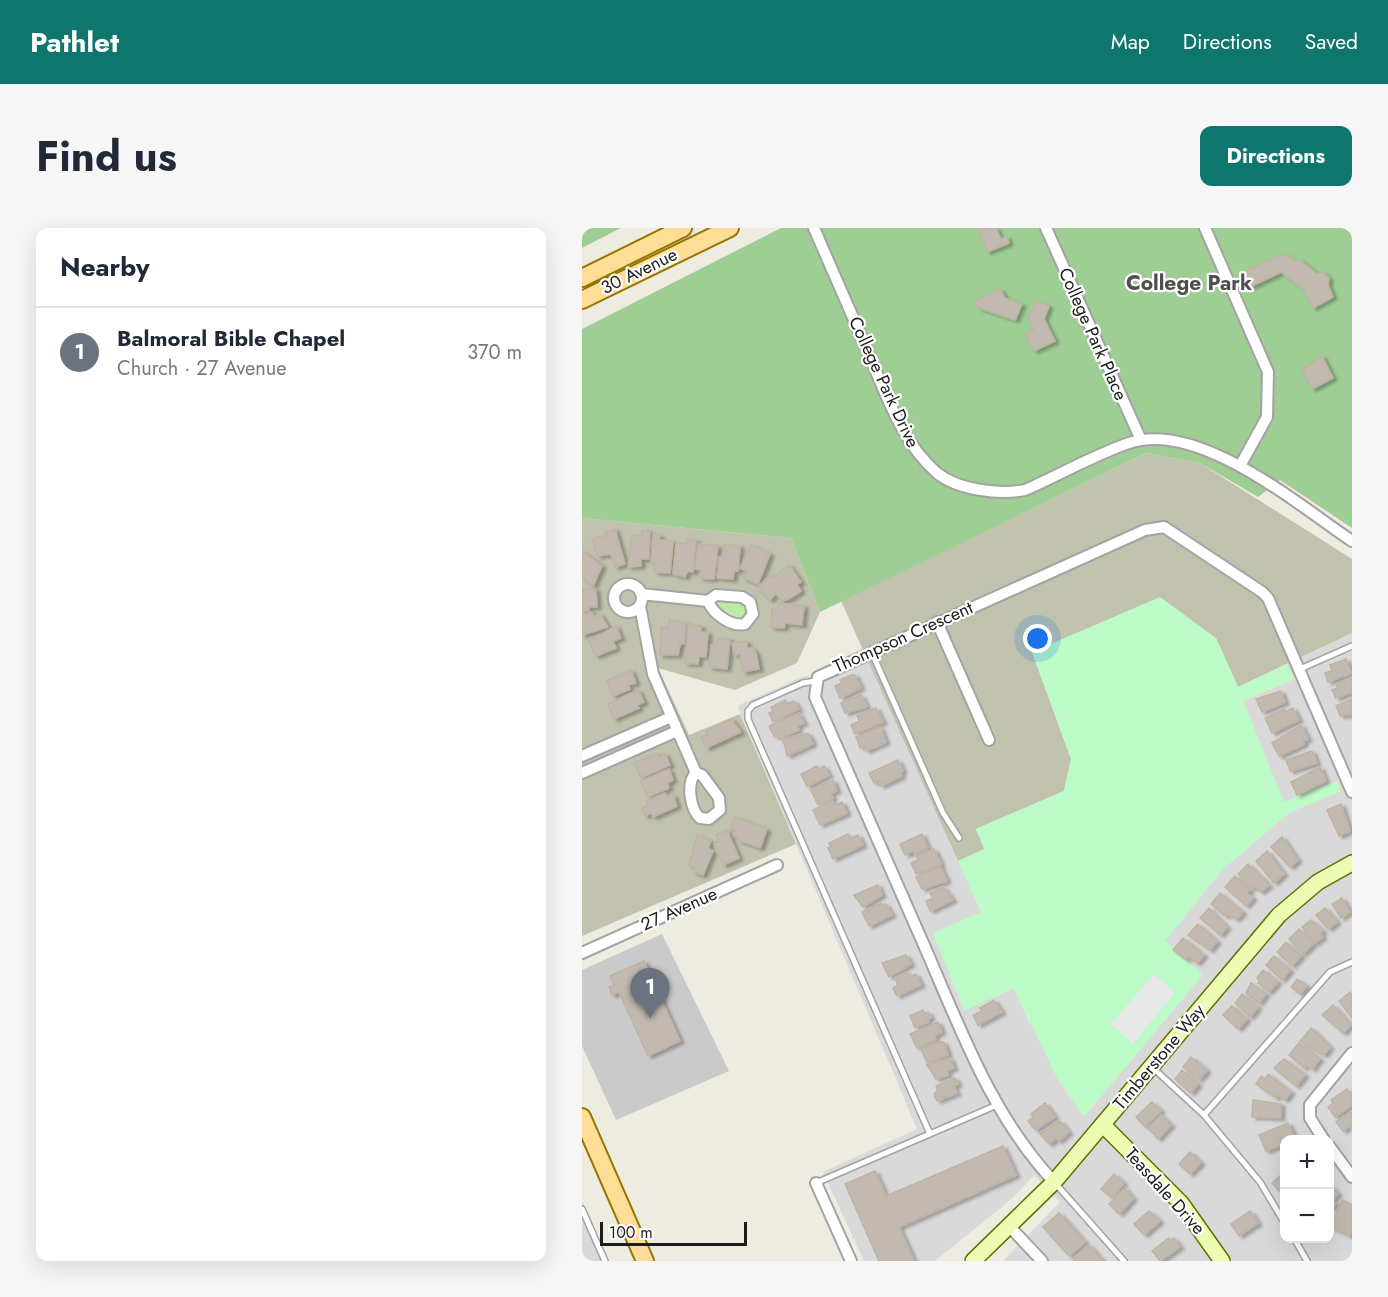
<!DOCTYPE html>
<html lang="en">
<head>
<meta charset="utf-8">
<style>
  :root { --surface:#fff; --page:#f6f6f7; --text:#1f2937; --muted:#747a83; --line:#e0e1e3; --accent:#0f766e }
  body { margin:0; font-family:Jost,sans-serif; background:var(--page); color:var(--text) }
  .controls { position:absolute; right:18px; bottom:18px; display:grid; overflow:hidden; border-radius:12px; box-shadow:0 6px 24px #0002 }
  .controls button { width:54px; height:54px; display:grid; place-items:center; padding:0; border:0; border-bottom:2px solid var(--line); background:var(--surface); color:var(--text); font:30px sans-serif }
  .scale { position:absolute; left:18px; bottom:15px; width:147px; box-sizing:border-box; padding-left:6px; border:3px solid #1c1c1c; border-top:0; font-size:16px; line-height:21px; white-space:nowrap; color:#1c1c1c; -webkit-text-stroke:4px #fff; paint-order:stroke }
  .you { position:absolute; left:456px; top:411px; width:21px; height:21px; margin:-15px; border:4px solid #fff; border-radius:50%; background:#1a73e8; box-shadow:0 0 0 9px #1a73e833 }
  .badge { display:grid; place-items:center; width:39px; height:39px; border-radius:50%; background:var(--accent); color:#fff; font-size:20px; font-weight:700 }
  .pin { position:absolute; translate:-50% -50px; filter:drop-shadow(0 2px 3px #0008) }
  .pin::after { content:''; position:absolute; top:32px; width:21px; height:18px; background:inherit; clip-path:polygon(0 0,100% 0,50% 100%) }
  .list { margin:0; padding:0; list-style:none }
  h2 { display:flex; justify-content:space-between; align-items:center; height:78px; margin:0; padding:0 24px; font-size:26px }
  h2 small { font-size:20px; font-weight:400; color:var(--muted) }
  .list li { display:grid; grid-template-columns:39px 1fr auto; gap:18px; align-items:center; box-sizing:border-box; height:90px; padding:0 24px; border-top:2px solid var(--line) }
  .list b { display:block; font-size:22px; white-space:nowrap }
  .list p { margin:0; font-size:20px; white-space:nowrap; color:var(--muted) }
  .list em { font-size:20px; font-style:normal; color:var(--muted) }
  .map { position:relative; flex:none; width:770px; height:1033px; overflow:hidden; border-radius:12px }
  header { display:flex; align-items:center; gap:36px; box-sizing:border-box; height:84px; padding:0 30px; background:var(--accent); color:#fff }
  header strong { font-size:28px }
  nav { display:flex; gap:33px; margin-inline-start:auto; font-size:21px }
  .intro { display:flex; align-items:center; justify-content:space-between; box-sizing:border-box; height:144px; padding:0 36px }
  h1 { margin:0; font-size:42px }
  .button { padding:15px 27px; border-radius:12px; background:var(--accent); color:#fff; font-size:21px; font-weight:700 }
  main { display:flex; gap:36px; padding:0 36px }
  aside { flex:1; background:var(--surface); border-radius:12px; box-shadow:0 6px 24px #0002 }
  .map>svg:first-child { display:block }
  .residential { fill:#dad9d9; fill-rule:evenodd }
  .religious { fill:#cacaca }
  .construction { fill:#c0c2ad }
  .grass { fill:#bfeaa5 }
  .forest { fill:#9fce95 }
  .park { fill:#bcfac8 }
  .parking { fill:#e8e8e8 }
  .building { fill:#c2bab1; stroke:#c0b3a3; stroke-width:1.5; filter:url(#shadow) }
  .lines { fill:none; stroke-linecap:round; stroke-linejoin:round }
  .lane-casing { stroke:#a3a3a3; stroke-width:8 }
  .street-casing { stroke:#a3a3a3; stroke-width:14 }
  .secondary-casing { stroke:#5a7402; stroke-width:18 }
  .primary-casing { stroke:#947500; stroke-width:20 }
  .lane { stroke:#fff; stroke-width:5 }
  .street { stroke:#fff; stroke-width:10 }
  .secondary { stroke:#eefbb2; stroke-width:15 }
  .primary { stroke:#fedd96; stroke-width:16 }
  .labels { text-anchor:middle; stroke-width:4.5; stroke-linejoin:round; paint-order:stroke }
  .street-label { font-size:18px; fill:#1c1c1c; stroke:#fff }
  .quarter-label { font-size:21px; font-weight:bold; fill:#4f4f4f; stroke:#fff }
</style>
</head>
<body>
<header>
<strong>Pathlet</strong>
<nav><a>Map</a><a>Directions</a><a>Saved</a></nav>
</header>
<div class="intro"><h1>Find us</h1><a class="button">Directions</a></div>
<main>
<aside>
<h2>Nearby<small></small></h2>
<ul class="list">
<li><span class="badge" style="background:#6b7280">1</span><div><b>Balmoral Bible Chapel</b><p>Church · 27 Avenue</p></div><em>370 m</em></li>
</ul>
</aside>
<div class="map">
<svg width="770" height="1033" viewBox="0 0 770 1033">
  <defs>
    <filter id="shadow"><feDropShadow dx="4" dy="2.5" stdDeviation="1.5" flood-color="#0004"/></filter>
  </defs>
  <rect width="100%" height="100%" fill="#eeebe1"/>
  <path class="residential" d="M770,405V1033H421L478,974L452,947L432,969L353,1033H282L241,944L335,901L156,479L157,477L222,448L254,446L287,433L399,684L381,782L432,760L448,796L621,747L583,713L640,642L708,584L759,563L755,553L702,575L661,473L712,451L705,436ZM702,912H748V1010H702Z
    M0,973L26,1033H0Z"/>
  <path class="religious" d="M80,706L147,843L34,892L0,818V742Z"/>
  <path class="construction" d="M564,225L618,235L770,331V405L656,459L634,410L450,424L489,531L482,563L394,601L403,621L376,633L259,373Z
    M0,290L209,310L238,384L215,435L153,462L76,440L107,507L158,486L214,616L0,708Z"/>
  <path class="grass" d="M137,373L160,375L165,380L166,386L161,391C153,392 138,385 135,377Z"/>
  <path class="forest" d="M0,0H39L0,20Z
    M199,0H770V300L698,252L676,269L618,235L564,225L238,384L209,310L0,290V101Z"/>
  <path class="park" d="M578,369L634,410L656,459L705,436L712,451L661,473L702,574L755,553L759,563L708,584L640,642L583,713L621,747L502,889L476,852L432,760L382,783L351,705L399,684L376,633L402,621L394,601L482,563L489,531L450,424Z"/>
  <path class="parking" d="M572,746L593,764L551,816L529,796Z"/>
  <path class="building" d="M396,0H414L419,11L425,9L427,15L405,24Z
    M700,26L715,33L717,31L735,46L741,44L747,50L746,57L751,69L731,80L722,62L699,44L668,59L661,44Z
    M418,61L423,70L440,76L433,92L397,80L392,74Z
    M455,73L467,78L462,91L473,113L452,123L443,106L452,102L446,89Z
    M740,128L751,150L730,161L720,142Z
    M33,301L43,336L33,339L29,326L15,328L10,310L24,308L23,304Z
    M60,302L68,303L67,331H59V338L46,339L50,307L60,308Z
    M71,306L78,307L77,312L91,313L88,345L72,344L73,335H69Z
    M105,311L114,312L111,344L106,343L103,349L91,346L94,315L105,316Z
    M116,316L136,318L132,351L118,350L119,342L113,341Z
    M142,317L158,318L156,343H152L151,351L135,350L137,329H140Z
    M169,317L188,326L176,356L161,350L165,343L158,340Z
    M0,323L20,338L11,358L0,350Z
    M207,337L219,354L215,356L219,363L207,371L199,373L194,365L188,372L179,364L181,361L177,358L188,347L190,350Z
    M1,361H14L15,379H7V383H0Z
    M197,375L222,378L220,397L203,395L202,400L189,399L190,381L196,382Z
    M10,384L11,389L18,386L26,399L0,407V388Z
    M87,392L104,395L102,416H98L96,427H78L79,399L86,400Z
    M106,397L119,398V404H126L124,429L117,428L116,436L103,435Z
    M34,398L39,410L31,413L34,420L14,428L7,413Z
    M136,410L148,411L145,441L127,439L129,417H135Z
    M165,413V420H170L174,425L177,441L161,444L158,426L152,427L150,415Z
    M764,431L769,445L746,454L743,445L750,443L748,437Z
    M49,442L54,455L46,457L48,461L31,468L25,453Z
    M269,447H273L279,460L258,470L253,458L260,455L258,452Z
    M770,450V464L754,470L750,462L755,460L754,457Z
    M56,462L62,474L55,477L57,480L32,491L26,476Z
    M699,463L703,474L680,484L674,471Z
    M279,467L285,479L263,485L259,475Z
    M770,471V486L758,488L754,478Z
    M203,472L205,476L212,473L217,481L191,494L187,485L191,483L189,479Z
    M294,480L301,494L273,506L269,497L277,493L275,488Z
    M711,480L717,492L690,505L683,490L702,481L703,484Z
    M217,485L222,495L215,498L217,502L197,511L195,507L192,508L187,498Z
    M149,491L159,504L124,520L119,509L126,506L124,503Z
    M719,497L726,511L721,513L722,516L697,528L690,515Z
    M298,499L304,514L284,523L282,518L278,520L274,509Z
    M226,505L231,516L205,528L201,511Z
    M730,523L735,535L708,543L704,532Z
    M75,525L77,529L83,526L88,537L59,550L52,535Z
    M316,532L321,543L318,544L320,548L299,558L296,553L292,555L287,545Z
    M235,538L237,541L242,538L247,547L225,559L219,546Z
    M738,539L744,553L715,567L709,554Z
    M87,541L91,552L85,555L87,560L66,569L59,553Z
    M251,552L255,563L249,565L251,570L236,577L229,562Z
    M83,565L85,569L91,567L95,578L71,589L69,585L63,588L60,580L66,577L64,573Z
    M250,573L252,578L260,574L265,585L238,597L231,582Z
    M759,576L768,603L757,608L745,582Z
    M153,589L185,601L178,620L156,612L157,609L151,607L153,602L148,601Z
    M145,602L157,630L141,637L132,616L137,614L134,607Z
    M266,606L268,611L276,607L281,617L251,631L246,620L249,619L247,615Z
    M340,606L346,620L332,626L331,623L323,627L318,616Z
    M115,607L129,613L126,620L131,623L121,647L111,644L113,639L107,637Z
    M700,609L716,632L708,639L689,619Z
    M352,621L359,636L334,646L329,635L336,632L334,628Z
    M685,623L702,646L692,655L674,633Z
    M666,636L687,657L679,664L673,658L670,660L656,646Z
    M358,638L365,653L340,661L334,649Z
    M653,648L668,662L665,665L671,670L664,678L643,659Z
    M296,657L300,667L281,679L272,667Z
    M361,659L371,672L348,683L344,673L351,670L348,665Z
    M638,665L661,684L655,691L645,686L643,688L629,676Z
    M760,670L768,684L759,690L750,676Z
    M299,675L301,678L304,676L310,687L287,698L280,684Z
    M627,680L645,699L638,707L618,690Z
    M743,680L755,694L746,701L734,687Z
    M729,692L741,703L738,706L741,709L733,715L720,699Z
    M616,696L635,713L628,722L606,707Z
    M717,701L731,716L721,726L707,711Z
    M601,710L622,727L615,735L607,729L604,732L591,722Z
    M704,714L719,728L710,738L695,724Z
    M324,727L329,736L307,749L300,735Z
    M692,728L708,742L700,752L684,737Z
    M62,733L98,813L66,828L37,764L30,767L27,759L32,757L28,748Z
    M681,742L696,754L687,764L676,755L678,753L675,750Z
    M325,744L327,749L334,746L339,757L315,768L311,760L316,757L313,750Z
    M715,751L725,758L718,766L709,759Z
    M669,755L684,766L677,775L664,765Z
    M768,764L770,767V790L757,773Z
    M660,766L676,779L668,789L653,775Z
    M412,772L420,784L396,797L391,787L400,783L398,780Z
    M751,777L769,797L761,805L740,787Z
    M650,778L665,791L656,801L641,787Z
    M341,782L342,786L346,784L349,790L345,791L347,794L333,800L328,788Z
    M356,794L360,804L352,808L354,812L335,820L328,806Z
    M729,800L748,819L742,827L718,813Z
    M358,814H362L366,827L345,835L339,821Z
    M717,815L738,831L730,841L725,837L722,840L707,827Z
    M609,829L625,842L617,852L601,839Z
    M368,830L372,840L365,843L366,847L354,851L345,837Z
    M702,831L723,847L714,858L692,840Z
    M600,842L616,856L609,865L593,851Z
    M686,846L709,864L703,872L696,867L694,870L674,856L679,848L683,851Z
    M373,850L376,856L372,858L375,865L355,873L352,866L356,861L354,858Z
    M765,861L770,868V877L753,889L746,879L751,875L749,872Z
    M671,872L699,876V890L670,889Z
    M570,874L579,883L563,899L554,889Z
    M463,875L473,889L453,902L446,893L451,889L449,886Z
    M770,883V902L768,898L761,903L754,894Z
    M579,887L589,897L576,911L566,900Z
    M478,893L487,904L477,913L474,910L467,916L458,906Z
    M706,895L711,906L702,912V916L684,923L677,907Z
    M421,918L434,947L317,999L332,1033H297L263,956L293,943L304,968Z
    M608,924L619,935L608,946L597,936Z
    M532,946L542,955L530,970L519,961Z
    M699,947L702,952V958L697,963L690,955Z
    M749,958L756,966L750,972L754,976L748,982Z
    M543,960L551,971L537,986L527,976Z
    M760,972L770,977V1001L767,1008L748,999Z
    M567,983L578,993L562,1007L552,996Z
    M668,983L676,995L657,1008L649,996Z
    M477,985L503,1014L487,1028L461,999Z
    M587,1010L589,1012L592,1010L598,1019L578,1033L570,1023Z
    M507,1017L521,1033H493L491,1031Z"/>
  <g class="lines">
    <defs>
      <path id="lane" d="M290,425L361,585L377,610
        M718,441L770,418
        M234,453L221,455L171,477L166,483V491L348,906
        M570,839L622,887
        M234,955L415,877
        M473,955L542,1033
        M0,981L23,1033
        M702,994L678,954L622,887L748,744L770,734
        M712,1010L725,1033"/>
      <path id="street" d="M232,0C250,42 269,84 287,127C305,168 320,215 355,245C376,262 417,267 443,262C477,247 512,227 547,215C616,192 715,276 770,313
        M464,0L559,212
        M623,0L686,144L685,189L658,238
        M32 370a14 14 0 1 1 28 0a14 14 0 1 1-28 0Z
        M59,366L126,373L134,367L160,369L168,374L171,386L163,396C149,399 131,386 126,373
        M58,378L71,446L114,545C104,554 108,581 118,590L127,591L138,582L137,570L120,547L114,545
        M355,394L407,512
        M0,528L89,489
        M0,545L95,503
        M0,725L195,637
        M742,912L728,890V877L770,825
        M748,919L770,949
        M472,954C411,889 380,805 345,724C307,639 270,554 233,469L236,449L563,302L582,299L680,364L686,370L770,564
        M234,955L269,1033
        M428,999L460,1033"/>
      <path id="secondary" d="M521,897L599,975L640,1033
        M391,1033L472,954L697,687L736,654L770,635"/>
      <path id="primary" d="M0,50L101,0
        M0,72L148,0
        M0,889L63,1033"/>
    </defs>
    <use href="#lane" class="lane-casing"/>
    <use href="#street" class="street-casing"/>
    <use href="#secondary" class="secondary-casing"/>
    <use href="#primary" class="primary-casing"/>
    <use href="#lane" class="lane"/>
    <use href="#street" class="street"/>
    <use href="#secondary" class="secondary"/>
    <use href="#primary" class="primary"/>
  </g>
  <g class="labels">
    <g class="street-label">
      <text transform="translate(57 43) rotate(-26)" y="6">30 Avenue</text>
      <text transform="translate(511 106) rotate(66)" y="6">College Park Place</text>
      <text transform="translate(302 154) rotate(65)" y="6">College Park Drive</text>
      <text transform="translate(321 409) rotate(-24)" y="6">Thompson Crescent</text>
      <text transform="translate(97 681) rotate(-24)" y="6">27 Avenue</text>
      <text transform="translate(577 829) rotate(-50)" y="6">Timberstone Way</text>
      <text transform="translate(583 963) rotate(48)" y="6">Teasdale Drive</text>
    </g>
    <g class="quarter-label">
      <text x="607" y="62">College Park</text>
    </g>
  </g>
</svg>
<div class="controls">
<button>+</button>
<button>−</button>
</div>
<div class="scale">100 m</div>
<div class="you"></div>
<div class="pin badge" style="left:68px;top:790px;background:#6b7280">1</div>
</div>
</main>
</body>
</html>
